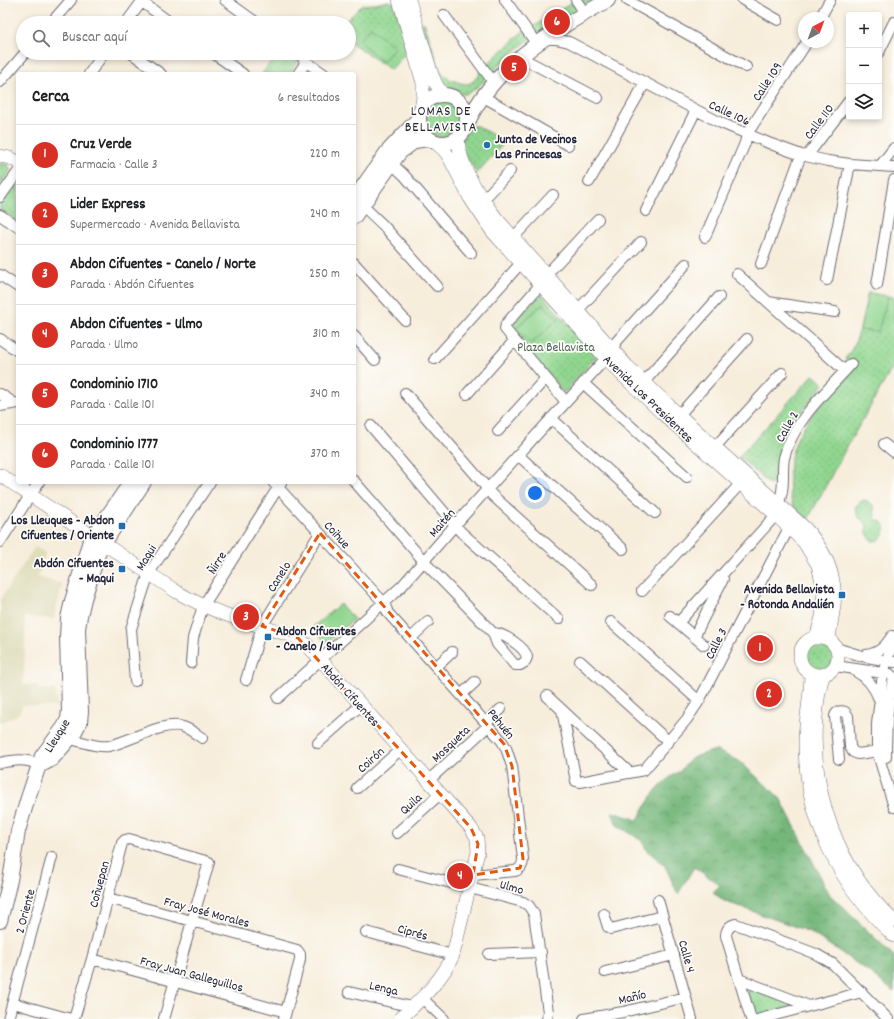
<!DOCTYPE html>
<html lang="es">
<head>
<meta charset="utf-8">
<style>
  :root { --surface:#fff; --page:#f6f6f6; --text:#202124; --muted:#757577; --line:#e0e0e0; --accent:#d93025 }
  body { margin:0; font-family:Dekko,sans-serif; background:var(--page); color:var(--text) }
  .controls { position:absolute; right:12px; top:12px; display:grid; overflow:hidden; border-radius:4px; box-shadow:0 2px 6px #0003 }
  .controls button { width:36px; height:36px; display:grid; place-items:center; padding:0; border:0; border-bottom:1px solid var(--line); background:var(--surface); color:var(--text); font:20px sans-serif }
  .compass { position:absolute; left:798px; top:12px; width:36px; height:36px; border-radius:50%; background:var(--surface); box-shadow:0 2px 6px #0003; rotate:41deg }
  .you { position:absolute; left:535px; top:493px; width:14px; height:14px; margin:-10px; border:3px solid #fff; border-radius:50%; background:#1a73e8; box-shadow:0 0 0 6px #1a73e833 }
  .badge { display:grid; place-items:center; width:26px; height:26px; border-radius:50%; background:var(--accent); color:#fff; font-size:13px; font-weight:700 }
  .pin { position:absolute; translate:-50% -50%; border:2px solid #fff; box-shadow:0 1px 4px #0006 }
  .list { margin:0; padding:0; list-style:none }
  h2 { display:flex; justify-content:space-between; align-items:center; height:52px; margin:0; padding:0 16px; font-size:17px }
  h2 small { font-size:13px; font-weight:400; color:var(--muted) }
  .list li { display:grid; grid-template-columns:26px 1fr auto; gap:12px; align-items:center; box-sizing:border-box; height:60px; padding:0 16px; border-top:1px solid var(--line) }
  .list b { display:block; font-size:15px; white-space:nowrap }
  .list p { margin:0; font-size:13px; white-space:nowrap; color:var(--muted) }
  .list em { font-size:13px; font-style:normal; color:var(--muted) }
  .icon { flex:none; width:22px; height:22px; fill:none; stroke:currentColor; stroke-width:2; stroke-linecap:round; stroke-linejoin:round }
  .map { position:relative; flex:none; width:894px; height:1019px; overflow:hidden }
  .search { position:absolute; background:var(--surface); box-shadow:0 2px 6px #0003; left:16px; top:16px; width:340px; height:44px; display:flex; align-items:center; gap:10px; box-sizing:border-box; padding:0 14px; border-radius:22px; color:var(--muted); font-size:15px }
  .panel { position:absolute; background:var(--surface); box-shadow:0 2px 6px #0003; left:16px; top:72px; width:340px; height:412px; border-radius:4px }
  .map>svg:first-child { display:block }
  .built { fill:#dfddbb }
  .grass { fill:url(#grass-dots); stroke:#597c65 }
  .forest { fill:url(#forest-crowns); stroke:#4b6c5a }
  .garden { fill:#90d68f; stroke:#597c65 }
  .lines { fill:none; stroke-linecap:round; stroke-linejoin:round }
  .minor-casing { stroke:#6d6973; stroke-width:12 }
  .tertiary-casing { stroke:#6d6973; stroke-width:14 }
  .secondary-casing { stroke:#6d6973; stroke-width:16 }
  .minor { stroke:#fff; stroke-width:10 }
  .tertiary { stroke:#fff; stroke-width:13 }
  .secondary { stroke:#fff; stroke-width:14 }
  .marked { fill:none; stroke:#e8590c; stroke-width:3; stroke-dasharray:8 5; stroke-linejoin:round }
  .poi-dot { fill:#1f6fb2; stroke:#fdfcf7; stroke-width:1.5 }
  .labels { text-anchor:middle; stroke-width:3.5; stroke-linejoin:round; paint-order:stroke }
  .street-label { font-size:13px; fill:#22223b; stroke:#fdfcf7 }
  .poi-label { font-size:13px; font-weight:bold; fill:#22223b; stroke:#fdfcf7; text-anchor:end }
  .park-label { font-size:13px; fill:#486158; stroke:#fdfcf7 }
  .neighbourhood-label { font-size:14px; letter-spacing:1px; fill:#22223b; stroke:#fdfcf7 }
</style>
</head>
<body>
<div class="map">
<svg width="894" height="1019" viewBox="0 0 894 1019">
  <defs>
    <pattern id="grass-dots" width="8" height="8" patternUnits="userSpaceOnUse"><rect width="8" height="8" fill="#90d68f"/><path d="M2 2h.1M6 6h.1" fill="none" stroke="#7cb77c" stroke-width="1.8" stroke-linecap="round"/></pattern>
    <pattern id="forest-crowns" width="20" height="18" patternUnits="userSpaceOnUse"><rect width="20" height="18" fill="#74b77a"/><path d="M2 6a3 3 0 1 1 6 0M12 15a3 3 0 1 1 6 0" fill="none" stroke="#5f9465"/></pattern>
  </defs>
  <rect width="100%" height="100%" fill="#fdfcf7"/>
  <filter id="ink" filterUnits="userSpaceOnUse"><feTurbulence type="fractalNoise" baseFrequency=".025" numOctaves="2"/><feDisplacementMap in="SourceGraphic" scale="8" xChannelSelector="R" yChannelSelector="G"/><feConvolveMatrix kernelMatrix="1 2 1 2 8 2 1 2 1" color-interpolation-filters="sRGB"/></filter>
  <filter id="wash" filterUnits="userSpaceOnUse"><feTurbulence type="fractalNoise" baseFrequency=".012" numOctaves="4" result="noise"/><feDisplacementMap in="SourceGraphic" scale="16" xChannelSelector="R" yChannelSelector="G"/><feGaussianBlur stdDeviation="0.9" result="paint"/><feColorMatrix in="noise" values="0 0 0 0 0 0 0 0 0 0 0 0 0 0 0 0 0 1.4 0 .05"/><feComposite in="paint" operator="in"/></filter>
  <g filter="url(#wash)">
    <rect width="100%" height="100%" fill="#f7eddb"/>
    <path class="built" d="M35,547L45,553L38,577L62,584L54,619L25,617V651L23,685H38L39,689L55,690L57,707L23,705L18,715L0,723V600Z"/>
    <path class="grass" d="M574,0H595C563,18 531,35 503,61C495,68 475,94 464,94C456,94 440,81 437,74C430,59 427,40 422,24L424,22L440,70L449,79L460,83L468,84L472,82L480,74L479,72L522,32L531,28L571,3Z
      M388,1L394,3L408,50L391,70L349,41V23H344L362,5L376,4Z
      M277,53H287L298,61L289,74H262Z
      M424 119a19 19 0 1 1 38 0a19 19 0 1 1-38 0Z
      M470,126H477L505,142L477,173L463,152L461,141Z
      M0,163L8,165L11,170L0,185Z
      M18,179V222L0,209V204Z
      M868,293L894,297V365L845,450L808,519C803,515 796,511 793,505C789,497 790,488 789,480C787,431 824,401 855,368L845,359C860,342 863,314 868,293Z
      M541,294L597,356L564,393L509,328Z
      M813,375L824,384L794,421L777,461L774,483L770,485L739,457Z
      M863,500L867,501L874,506L875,519L880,521L885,525C886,534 882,541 872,541C866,533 867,532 866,523L858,517L855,507Z
      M804 656a15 15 0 1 1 30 0a15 15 0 1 1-30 0Z
      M747,987L796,1005L756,1017L754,1016Z"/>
    <path class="forest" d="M715,750L739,761L780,798L830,895L894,956V992L868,971L810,932L724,901L713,892L720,885L694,867L678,894L665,866L647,850L641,840L617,825L612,812L638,820L643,810L654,793L669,778L680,771L692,758Z"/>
    <path class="garden" d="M371,27L395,47L383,62L359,41Z
      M868,293L888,296L878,332L860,330Z
      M543,304L558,319L531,344L516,328Z
      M340,604L354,619L326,643L313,627Z"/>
  </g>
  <g filter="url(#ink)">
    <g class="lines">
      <defs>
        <path id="minor" d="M225,0L257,23
          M505,0L536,43
          M576,0L585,13
          M627,0L746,67
          M743,0L778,20
          M142,2L171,23
          M444,15L494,83
          M820,18L830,0
          M51,23L71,0
          M126,23L143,0
          M544,39H556L569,42L696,110L721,123L771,144L801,155L828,161L850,164L894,167
          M879,52L894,22
          M131,53L161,74
          M213,53L243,74
          M298,53L302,57L305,61L324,74
          M520,57L598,98
          M89,74L104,53
          M298,74L304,65L305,61
          M0,82L25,53
          M483,94L489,100L568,145
          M807,156L849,101
          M391,163L404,175L471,253
          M880,166L894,148
          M589,182L645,83
          M0,197L18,172
          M483,200L510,171
          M362,205L382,224L437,286
          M646,211L696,110
          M0,215L18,227
          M705,237L745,143L747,134L807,42
          M513,238L553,195
          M354,263L405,320
          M761,264L801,155
          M737,274L845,371
          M0,275L18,287
          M546,275L598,219
          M827,280L850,164
          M541,284L506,324L505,329L566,402
          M877,285L894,180
          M768,302L835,312
          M577,311L641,242
          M354,336L375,360
          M0,339L18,351
          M435,359L521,263
          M644,382L719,297
          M583,383L687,477
          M405,393L482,482L492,495L592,585
          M0,394L14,403
          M467,394L514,341
          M0,406L18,403
          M679,415L747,339
          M551,418L655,513
          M371,426L461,532L559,619
          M498,431L546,378
          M884,444L894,452
          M715,447L782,373
          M518,455L623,549
          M354,481L429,567L493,633L497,644L513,663L515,665H520L525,662L527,657C525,647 503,633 493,633
          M273,482L384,603L388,613L502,741L506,748L512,766L523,859C523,865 521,869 515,871L473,875
          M0,542L39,482
          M642,591L741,483
          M670,616L704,645
          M611,622L699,701
          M678,623L776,515C777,506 781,499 782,491C784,480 782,469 784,458C794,419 826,393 851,364
          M694,637L723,579
          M411,638L428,622
          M894,638L883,673L877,724V751L894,807
          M836,648L862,656L894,662
          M866,655C879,653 885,647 892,636
          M580,661L668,741
          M191,663L193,638L203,606L281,483
          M835,666L890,674
          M436,667L452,652
          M855,671C867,677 874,686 879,699
          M246,680L262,626L320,533
          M135,681L131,629L149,573L210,482
          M461,695L475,682
          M547,696L630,773
          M278,698L402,586L455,525L606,358L617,341L686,264
          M562,710L576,781L580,782L644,770L687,719L699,701L792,522
          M486,723L501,709
          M70,739C82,741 97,748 109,746C128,742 166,720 183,727C190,729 196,734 202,738
          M318,743L361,705
          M886,757C886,730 887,703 894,677
          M839,759L835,716C836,712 840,710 845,712L848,716L850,747L853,752L858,754L886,750
          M0,763C14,760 26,758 39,765
          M429,780L488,726
          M357,788L401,749
          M397,833L440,794
          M398,869L523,902L529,906L534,914L548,1012L547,1019
          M108,898L297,950L300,954V960L284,1019
          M658,900L692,1019
          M604,914L608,927L611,929L662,916
          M366,932L453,955
          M489,954L541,952
          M92,959L286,1012
          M605,972L674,955
          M739,979L809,1006
          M349,992L412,1007
          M422,998L444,1019
          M13,1003L71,1019
          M8,1019L52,857
          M74,1019L92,959L122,843L125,840L129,839L209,862L164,1019
          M584,1019L623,1012L686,997
          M751,1019L726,936C726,929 730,925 736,924L816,954L833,964L888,1019
          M760,1019L862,992"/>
        <path id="tertiary" d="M399,0L423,83V97L421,109
          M409,0L432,75L436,84L443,95
          M458,139C460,168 479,195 496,218L627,366L679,415L805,528C825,550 837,576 834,606C832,618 830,629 829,640
          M436,143L444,150L449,157L470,198L492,231L571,318L609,362L662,413L776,515L804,542L818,565L824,590L822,617L816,638
          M0,156L10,158L18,162
          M0,475L177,592C213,613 253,624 293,636L306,644L320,659L471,828L477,838L478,852L453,955C442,981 420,1000 400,1019
          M800 656a19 19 0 1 1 38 0a19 19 0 1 1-38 0Z
          M811,673C811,696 805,719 805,743C805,818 839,886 894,936
          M824,674C819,687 817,703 816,717C810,792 838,870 894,921"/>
        <path id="secondary" d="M419 119a24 24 0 1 1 48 0a24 24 0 1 1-48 0Z
          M467,124C494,64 554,31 608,0
          M354,199L387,152L418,119
          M354,217L400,152L415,141L428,139
          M39,765L45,763L52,759L73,735L80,722L81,711L78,629L80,616L84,599L99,551L144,482
          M0,921L10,880L18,831L28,798L42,756L64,727L68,719L69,710L67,637L68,618L72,601L89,544L93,537L131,482"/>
      </defs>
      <use href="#minor" class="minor-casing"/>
      <use href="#tertiary" class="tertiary-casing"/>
      <use href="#secondary" class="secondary-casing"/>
      <use href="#minor" class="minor"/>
      <use href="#tertiary" class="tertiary"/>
      <use href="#secondary" class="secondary"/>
    </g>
  </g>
  <path class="marked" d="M320,533L504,744L512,766L523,859L520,868L473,875L478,844L471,828L298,638L262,626Z"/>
  <g class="poi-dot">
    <circle cx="487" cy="145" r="4"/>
    <rect x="118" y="522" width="8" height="8" rx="2"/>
    <rect x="118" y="565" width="8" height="8" rx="2"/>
    <rect x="838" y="591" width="8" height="8" rx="2"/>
    <rect x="264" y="633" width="8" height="8" rx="2"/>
  </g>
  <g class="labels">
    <g class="street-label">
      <text transform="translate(766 81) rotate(-57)" y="5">Calle 109</text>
      <text transform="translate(730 112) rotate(25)" y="5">Calle 106</text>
      <text transform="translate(818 121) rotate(-53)" y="5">Calle 110</text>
      <text transform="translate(649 398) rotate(44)" y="5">Avenida Los Presidentes</text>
      <text transform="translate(786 426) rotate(-61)" y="5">Calle 2</text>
      <text transform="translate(441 522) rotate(-49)" y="5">Maitén</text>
      <text transform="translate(338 534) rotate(48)" y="5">Coihue</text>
      <text transform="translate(145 557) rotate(-59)" y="5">Maqui</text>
      <text transform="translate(216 562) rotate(-58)" y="5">Ñirre</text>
      <text transform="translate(278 576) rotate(-58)" y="5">Canelo</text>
      <text transform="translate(715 643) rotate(-63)" y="5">Calle 3</text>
      <text transform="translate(351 694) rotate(48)" y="5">Abdón Cifuentes</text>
      <text transform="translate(502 723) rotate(51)" y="5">Pehuén</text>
      <text transform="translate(56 735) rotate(-58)" y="5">Lleuque</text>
      <text transform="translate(450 743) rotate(-43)" y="5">Mosqueta</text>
      <text transform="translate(370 759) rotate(-42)" y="5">Coirón</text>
      <text transform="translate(410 803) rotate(-42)" y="5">Quila</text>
      <text transform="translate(98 884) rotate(-75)" y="5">Coñuepan</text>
      <text transform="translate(512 886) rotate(16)" y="5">Ulmo</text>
      <text transform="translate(24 911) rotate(-75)" y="5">2 Oriente</text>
      <text transform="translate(207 911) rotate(15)" y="5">Fray José Morales</text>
      <text transform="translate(413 931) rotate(15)" y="5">Ciprés</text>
      <text transform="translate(688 956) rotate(74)" y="5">Calle 4</text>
      <text transform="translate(192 973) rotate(15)" y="5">Fray Juan Galleguillos</text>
      <text transform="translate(384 987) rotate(13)" y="5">Lenga</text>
      <text transform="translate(632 996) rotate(-13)" y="5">Mañío</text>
    </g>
    <g class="poi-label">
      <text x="495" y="143" text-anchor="start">Junta de Vecinos<tspan x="495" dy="15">Las Princesas</tspan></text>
      <text x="114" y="524">Los Lleuques - Abdon<tspan x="114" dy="15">Cifuentes / Oriente</tspan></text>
      <text x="114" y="567">Abdón Cifuentes<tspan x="114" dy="15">- Maqui</tspan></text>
      <text x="834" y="593">Avenida Bellavista<tspan x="834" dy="15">- Rotonda Andalién</tspan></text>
      <text x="276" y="635" text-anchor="start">Abdon Cifuentes<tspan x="276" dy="15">- Canelo / Sur</tspan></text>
    </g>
    <g class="park-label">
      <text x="556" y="351">Plaza Bellavista</text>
    </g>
    <g class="neighbourhood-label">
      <text x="441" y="115">LOMAS DE<tspan x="441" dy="16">BELLAVISTA</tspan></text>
    </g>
  </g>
</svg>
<div class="controls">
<button>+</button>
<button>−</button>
<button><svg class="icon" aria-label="layers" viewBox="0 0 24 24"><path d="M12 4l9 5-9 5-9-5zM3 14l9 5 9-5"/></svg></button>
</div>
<svg class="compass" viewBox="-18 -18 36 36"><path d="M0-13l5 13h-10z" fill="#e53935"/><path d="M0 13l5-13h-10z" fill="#757577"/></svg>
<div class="you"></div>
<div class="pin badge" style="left:760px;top:648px">1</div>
<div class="pin badge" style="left:769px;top:694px">2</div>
<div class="pin badge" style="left:246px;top:617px">3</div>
<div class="pin badge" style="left:460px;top:876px">4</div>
<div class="pin badge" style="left:514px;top:68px">5</div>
<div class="pin badge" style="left:557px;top:22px">6</div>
<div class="search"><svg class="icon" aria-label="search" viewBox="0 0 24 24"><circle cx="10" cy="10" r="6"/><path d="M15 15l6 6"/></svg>Buscar aquí</div>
<section class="panel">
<h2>Cerca<small>6 resultados</small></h2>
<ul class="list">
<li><span class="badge">1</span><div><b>Cruz Verde</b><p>Farmacia · Calle 3</p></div><em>220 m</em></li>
<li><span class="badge">2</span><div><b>Lider Express</b><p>Supermercado · Avenida Bellavista</p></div><em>240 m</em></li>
<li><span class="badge">3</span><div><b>Abdon Cifuentes - Canelo / Norte</b><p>Parada · Abdón Cifuentes</p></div><em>250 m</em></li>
<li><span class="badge">4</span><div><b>Abdon Cifuentes - Ulmo</b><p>Parada · Ulmo</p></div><em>310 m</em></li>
<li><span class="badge">5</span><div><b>Condominio 1710</b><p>Parada · Calle 101</p></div><em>340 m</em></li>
<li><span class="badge">6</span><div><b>Condominio 1777</b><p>Parada · Calle 101</p></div><em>370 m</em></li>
</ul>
</section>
</div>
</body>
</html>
